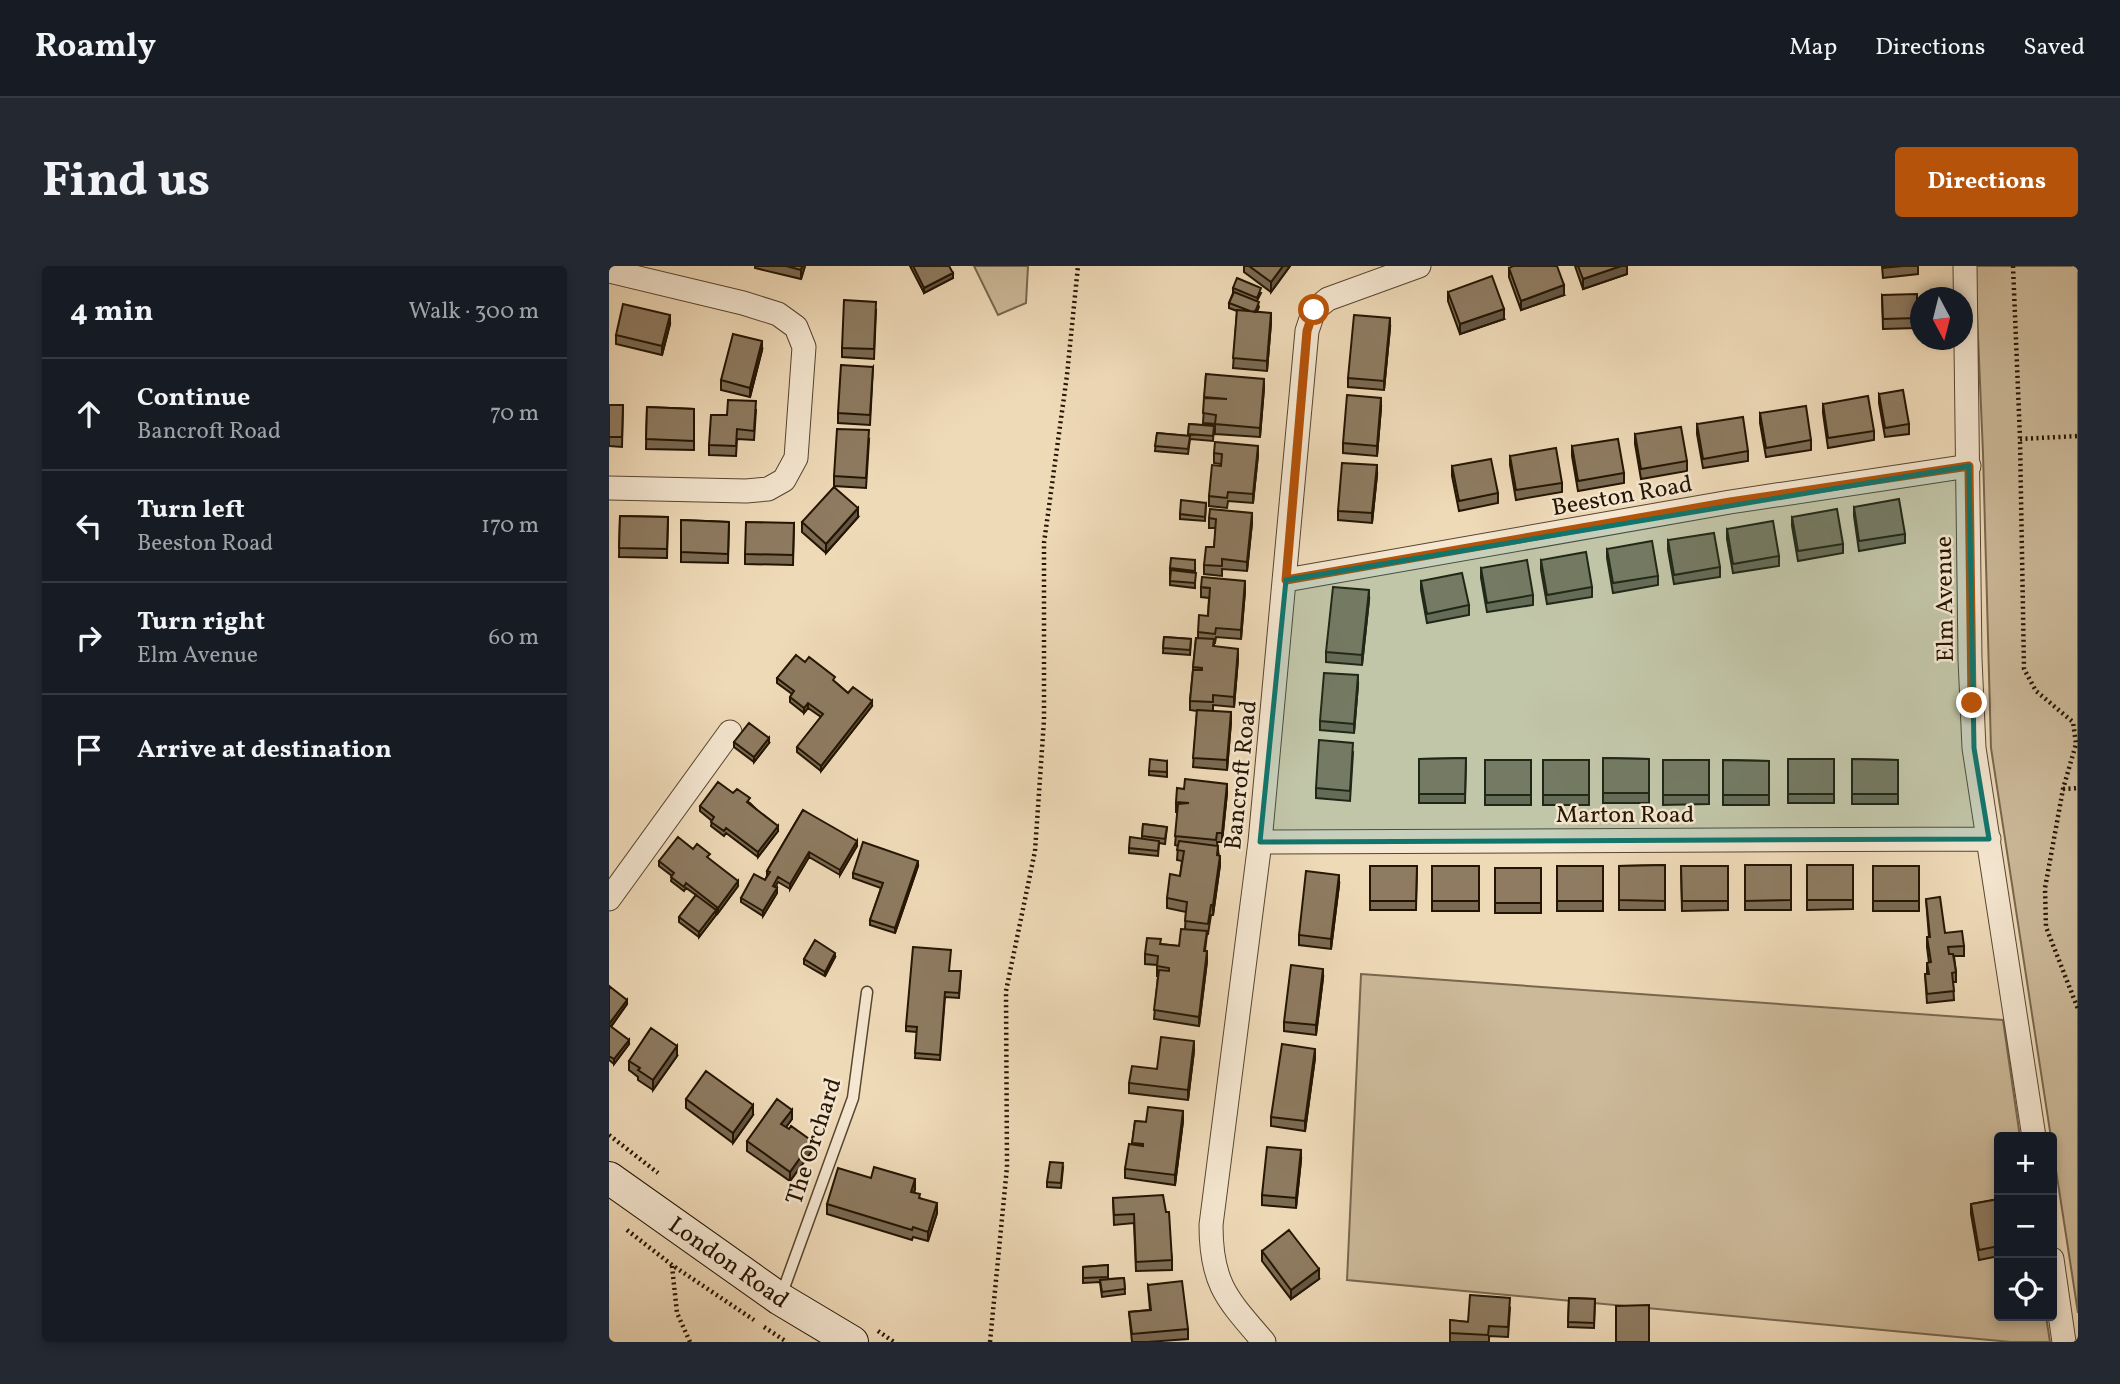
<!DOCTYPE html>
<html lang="en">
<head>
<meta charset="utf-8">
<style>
  :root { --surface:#171b24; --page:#242831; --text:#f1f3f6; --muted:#9ea1a6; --line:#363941; --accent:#b45309 }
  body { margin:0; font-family:Vollkorn,serif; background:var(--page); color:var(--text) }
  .controls { position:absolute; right:21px; bottom:21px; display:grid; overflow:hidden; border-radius:7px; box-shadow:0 4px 10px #0003 }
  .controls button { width:63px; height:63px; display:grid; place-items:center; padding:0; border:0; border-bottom:2px solid var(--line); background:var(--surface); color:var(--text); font:35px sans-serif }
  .compass { position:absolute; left:1301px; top:21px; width:63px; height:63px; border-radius:50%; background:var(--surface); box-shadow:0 4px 10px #0003; rotate:173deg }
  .stop { position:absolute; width:21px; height:21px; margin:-16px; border:5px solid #b45309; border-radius:50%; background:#fff }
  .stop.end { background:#b45309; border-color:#fff; box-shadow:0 2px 7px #0008 }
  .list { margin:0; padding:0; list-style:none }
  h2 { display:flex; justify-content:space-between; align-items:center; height:91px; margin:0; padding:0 28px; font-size:30px }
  h2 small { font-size:23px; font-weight:400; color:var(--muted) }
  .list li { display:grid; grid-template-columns:46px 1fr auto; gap:21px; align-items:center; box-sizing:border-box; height:112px; padding:0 28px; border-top:2px solid var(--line) }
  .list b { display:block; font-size:26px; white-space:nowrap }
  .list p { margin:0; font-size:23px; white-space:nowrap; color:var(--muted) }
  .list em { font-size:23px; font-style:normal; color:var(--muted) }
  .icon { flex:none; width:38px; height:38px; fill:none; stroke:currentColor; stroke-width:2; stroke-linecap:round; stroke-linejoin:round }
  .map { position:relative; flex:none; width:1469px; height:1076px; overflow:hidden; border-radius:7px }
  header { display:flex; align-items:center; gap:42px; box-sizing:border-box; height:98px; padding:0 35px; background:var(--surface); border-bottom:2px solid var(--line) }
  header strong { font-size:33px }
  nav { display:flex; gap:38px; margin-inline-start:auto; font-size:24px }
  .intro { display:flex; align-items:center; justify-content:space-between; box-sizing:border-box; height:168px; padding:0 42px }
  h1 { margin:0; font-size:49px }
  .button { padding:18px 32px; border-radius:7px; background:var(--accent); color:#fff; font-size:24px; font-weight:700 }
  main { display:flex; gap:42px; padding:0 42px }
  aside { flex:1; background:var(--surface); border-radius:7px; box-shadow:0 4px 10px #0003 }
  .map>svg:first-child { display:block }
  .green { fill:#ccb999; stroke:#78674e; stroke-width:2 }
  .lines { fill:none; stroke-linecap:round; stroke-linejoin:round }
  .service-casing { stroke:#574630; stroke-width:13 }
  .minor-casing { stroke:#574630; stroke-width:25 }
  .secondary-casing { stroke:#241502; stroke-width:34 }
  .path { stroke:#241502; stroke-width:4.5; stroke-dasharray:2 3.5; stroke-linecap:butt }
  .service { stroke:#f5e7d1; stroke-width:10 }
  .minor { stroke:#f5e7d1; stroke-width:23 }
  .secondary { stroke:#f5e7d1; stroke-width:32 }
  .wall { fill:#7a6a53; stroke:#241502; stroke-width:2 }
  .shaded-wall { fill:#635644; stroke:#241502; stroke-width:2 }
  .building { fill:#8e7b61; stroke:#241502; stroke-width:2 }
  .route { stroke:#b45309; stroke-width:9 }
  .marked { fill:#0f766e; fill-opacity:0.2; stroke:#0f766e; stroke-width:5; stroke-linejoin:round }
  .labels { text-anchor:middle; stroke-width:5; stroke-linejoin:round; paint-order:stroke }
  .street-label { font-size:24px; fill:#241502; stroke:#f5e7d1 }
</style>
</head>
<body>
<header>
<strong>Roamly</strong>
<nav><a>Map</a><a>Directions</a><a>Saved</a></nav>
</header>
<div class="intro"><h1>Find us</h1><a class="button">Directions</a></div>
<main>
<aside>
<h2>4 min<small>Walk · 300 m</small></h2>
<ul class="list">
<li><svg class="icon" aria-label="ahead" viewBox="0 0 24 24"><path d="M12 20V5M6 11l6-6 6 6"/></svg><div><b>Continue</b><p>Bancroft Road</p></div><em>70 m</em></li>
<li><svg class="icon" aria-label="left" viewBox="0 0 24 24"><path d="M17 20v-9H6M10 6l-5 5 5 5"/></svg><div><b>Turn left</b><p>Beeston Road</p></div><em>170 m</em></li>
<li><svg class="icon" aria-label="right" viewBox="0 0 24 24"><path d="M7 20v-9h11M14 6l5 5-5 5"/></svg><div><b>Turn right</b><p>Elm Avenue</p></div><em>60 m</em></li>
<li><svg class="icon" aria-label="arrive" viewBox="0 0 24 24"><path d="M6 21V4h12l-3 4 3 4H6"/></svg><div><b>Arrive at destination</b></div></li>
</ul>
</aside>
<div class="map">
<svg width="1469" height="1076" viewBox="0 0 1469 1076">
  <rect width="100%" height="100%" fill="#efdab8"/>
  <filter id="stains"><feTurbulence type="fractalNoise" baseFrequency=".00286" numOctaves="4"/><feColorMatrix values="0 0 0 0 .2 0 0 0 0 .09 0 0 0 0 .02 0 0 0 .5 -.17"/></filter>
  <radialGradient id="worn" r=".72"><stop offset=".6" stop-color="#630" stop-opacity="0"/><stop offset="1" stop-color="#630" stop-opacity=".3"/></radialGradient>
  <path class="green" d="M365,0H419L417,37L389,49Z
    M1366,0H1469V1047L1382,482L1374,187Z
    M752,708L1394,754L1411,871H1390V1050H1437L1441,1076H1402L738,1014Z"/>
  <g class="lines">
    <defs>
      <path id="service" d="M172,1030L244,832L258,726"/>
      <path id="minor" d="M1356,0L1361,393L1365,482L1425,871
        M0,5L134,37L169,48L187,61L195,81L187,192L175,214L159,223L137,225L0,222
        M677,314L1121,236L1360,200
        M651,576L1380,573
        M0,633L121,466
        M1443,993L1455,1076
        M655,1076C618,1033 602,1018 602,959L651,576L698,65L705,44L719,33L810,0"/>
      <path id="secondary" d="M0,912L171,1033L243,1076"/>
    </defs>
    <use href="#service" class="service-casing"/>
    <use href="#minor" class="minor-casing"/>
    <use href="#secondary" class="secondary-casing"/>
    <path class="path" d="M1404,0L1411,173L1415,403L1427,425L1464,456L1467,478L1454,523L1436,622L1437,661L1469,743
      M1411,173L1469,170
      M1454,523L1469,522
      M0,869L49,907
      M18,964L63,999L145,1054
      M63,1000L68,1047L81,1076
      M155,1061L178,1076
      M269,1065L285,1076
      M381,1076L398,901L397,725L426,585L435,454V277L458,109L469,0"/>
    <use href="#service" class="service"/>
    <use href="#minor" class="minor"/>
    <use href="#secondary" class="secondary"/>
  </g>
  <path class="wall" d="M146,0H196L192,13L146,2Z
    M301,0H340L344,12L315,27Z
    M635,0H681L662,26L635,6Z
    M966,0H1018V8L974,23Z
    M1273,0H1309V8L1274,12Z
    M900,2L955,29L912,44L900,11Z
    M624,22L652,27L648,35L650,41L648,46L662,57L658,105L624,102L628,45L620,42V37L624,27Z
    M839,26L895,53L851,68L839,35Z
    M1273,29L1308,52V62L1274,63Z
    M267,45L265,93L233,91V82Z
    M61,58L53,89L7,78V69Z
    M781,62L775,124L739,121V112Z
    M153,84L141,131L112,124V114Z
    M264,101L261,159L229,157V147Z
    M597,108L655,122L651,171L606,168V158L594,157Z
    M1270,128L1300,158V168L1276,171L1270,137Z
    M1214,138L1265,165V174L1219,182L1214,147Z
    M0,139H14L13,181L0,180Z
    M38,141L85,143V184L37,183Z
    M772,142L768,190L734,187V177Z
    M147,144L145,174L128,173L127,190L100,189V179L118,149Z
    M1151,147L1202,174V184L1157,191L1151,157Z
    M580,158L605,160L604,175L581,173L579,188L546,185L548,167L579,170Z
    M1088,158L1139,185V195L1094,202L1088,168Z
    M1026,168L1078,195V205L1032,213L1026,178Z
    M260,174L257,222L225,220V210Z
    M963,180L1015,207V217L969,225L963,190Z
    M605,187L649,189L644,237L619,235L618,242L600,240V230L612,198L605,197Z
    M901,190L953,217V226L907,234L901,199Z
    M843,200L889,227V237L850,245L843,210Z
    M768,209L763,257L729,254V245Z
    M597,237L596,255L571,253V248Z
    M1245,241L1296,268V277L1250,285L1245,250Z
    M11,250L59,251L58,292L10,291Z
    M249,251L217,287L193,266V256Z
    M1183,251L1234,278V287L1189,295L1183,260Z
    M600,252L643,257L638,305L613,303V310L595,308V299L605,281L607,262H600Z
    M72,254L120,256L119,297L72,296Z
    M185,257L184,299L136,298V288Z
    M1118,263L1170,290V300L1124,307L1118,273Z
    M1059,274L1111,301V311L1065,318L1059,284Z
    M998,283L1049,310V319L1004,327L998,292Z
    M586,294V322L561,319V302Z
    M932,294L983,321V331L938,338L932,304Z
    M872,302L924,329V339L878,346L872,312Z
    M812,315L860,339V349L818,357L812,324Z
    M592,321L636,325L632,373L607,371L606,377H605V380L629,393L625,441L604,439V445L622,456L618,504L584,501L588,445L581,444V435L587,372H589V366L599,350L600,332L592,331Z
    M760,334L753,399L717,396V386Z
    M555,371L582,373L581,389L554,387Z
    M168,412L226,416L239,427L263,440L212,505L188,486V481L212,451L199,442L195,447L181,436V431L183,428L168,417Z
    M749,419L745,467L711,464V455Z
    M125,476L160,477L145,496L125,481Z
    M744,487L741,535L707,532V522Z
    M857,492L856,537H810V493Z
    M994,492L1040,493V537H994Z
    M1179,493H1225V537H1179Z
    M1243,493L1289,494V538H1243Z
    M876,494H922V539H876Z
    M934,494H980V539H934Z
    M1054,494H1100V538L1054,539Z
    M1114,494L1160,495V539H1114Z
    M558,495V511L540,509V505Z
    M124,527L141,537L169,565L149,591L117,567L115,570L102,560L103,555L91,545V540Z
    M618,527L613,576H608L611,599L604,649H602L599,668H598L596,685L598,695L590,760L545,753L549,710H548V699L536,698V688L552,678L570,680L576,663L577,646L558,642V632L571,610L573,595L568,594L569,580L566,579L569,546H567V536Z
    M194,544L248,580L231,609L200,591L181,623L169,616L166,621L168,627L154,650L132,636V632L156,614L158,610V605Z
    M534,558L558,561L556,578L550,577L549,590L520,587V582L533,572Z
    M84,583L100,593L129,620L109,647L107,645V649L90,671L70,656V651L87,629L77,622L75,625L62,615L63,610L50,600V595Z
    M1056,599V644H1010V600Z
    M1136,599H1182V644H1136Z
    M1198,599H1244V643L1198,644Z
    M309,600L286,667L261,659V654L272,622L244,612V607Z
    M761,600H808L807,644H761Z
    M823,600H870V645H823Z
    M948,600H994V645H948Z
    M1072,600H1119V644L1073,645Z
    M1264,600H1310V645H1264Z
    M886,602H932V647H886Z
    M730,619L722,683L690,679V669Z
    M1317,633L1336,667L1355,680V690H1345L1347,706V716H1344L1345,734L1318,737L1316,708H1318V697H1320L1318,681V671H1320Z
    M226,691L216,710L195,698V693Z
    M341,705H352L350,732L336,731L331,794L306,792L308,766L297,765V760Z
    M714,712L707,769L675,765V756Z
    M0,720L18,738L2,761L20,778L5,798L0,794Z
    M585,785L579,834L520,827V817Z
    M68,790L44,824L29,814V811L20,804V795Z
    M706,792L696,865L662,860V851Z
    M77,833L144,849L124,877L77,842Z
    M183,853L177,861L203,885L181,915L138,885V875Z
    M526,855L537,856L574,855L566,919L516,912V903L523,879Z
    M692,894L687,942L653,939V929Z
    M454,902L452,922L438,921V916Z
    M262,912L306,923L305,927L328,947L319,975L304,971L303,974L218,948V938Z
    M504,932L557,946L563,994V1004L527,1005L525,957L505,959Z
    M1390,933V990L1370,994L1362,948V938Z
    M653,985L710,1013L682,1033L653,995Z
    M499,999V1013L515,1012L516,1028L493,1031L491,1016L474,1017V1001Z
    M539,1019L579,1063V1073L539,1076H523L520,1046L541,1044Z
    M960,1032L986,1033L985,1062L959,1061Z
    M901,1042L899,1071L880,1070V1076H841V1054L859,1056Z"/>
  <path class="shaded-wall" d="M193,0H196L192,13V4Z
    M674,0H681L662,26V16Z
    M1012,0H1018V8L974,23V13Z
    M344,7V12L315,27V22Z
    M955,19V29L912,44V35Z
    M895,43V53L851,68V58Z
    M662,47V57L658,105V95Z
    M61,49V58L53,89V80Z
    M781,52V62L775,124V115Z
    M153,75V84L141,131V122Z
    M655,113V122L651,171V162Z
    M772,132V142L768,190V180Z
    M649,180V189L644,237V228Z
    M768,199V209L763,257V247Z
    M249,242V251L217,287V278Z
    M643,247V257L638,305V296Z
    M636,315V325L632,373V364Z
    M760,324V334L753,399V389Z
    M629,383V393L625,441V431Z
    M749,409V419L745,467V458Z
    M263,435V440L212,505V500Z
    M199,437V442L195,447V442Z
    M622,446V456L618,504V494Z
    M160,472V477L145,496V491Z
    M618,518V527L613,576V567Z
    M169,560V565L149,591V586Z
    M248,575V580L231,609V604Z
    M200,586V591L181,623V618Z
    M611,590V599L604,649V639Z
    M309,595V600L286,667V662Z
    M730,609V619L722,683V673Z
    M129,615V620L109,647V642Z
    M168,622V627L154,650V645Z
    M107,644V649L90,671V666Z
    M598,685V695L590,760V751Z
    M226,687V691L216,710V706Z
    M714,703V712L707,769V759Z
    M18,734V738L0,763V758Z
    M20,774V778L5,798V793Z
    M585,775V785L579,834V824Z
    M68,780V790L44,824V814Z
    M706,783V792L696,865V855Z
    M144,839V849L124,877V867Z
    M183,844V853L172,868V858Z
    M574,845V855L566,919V909Z
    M203,875V885L181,915V906Z
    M692,884V894L687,942V932Z
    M306,913V923L302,935V926Z
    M328,937V947L319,975V966Z
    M710,1003V1013L682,1033V1024Z"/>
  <path class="building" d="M177,0H193L192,4Z
    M304,0H340L344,7L315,22Z
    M640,0H674L662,16Z
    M904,0H948L955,19L912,35L900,2Z
    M969,0H1012L974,13Z
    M1274,0H1294L1274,2Z
    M883,10L895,43L851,58L839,26Z
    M628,12L652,22L648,32L624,22Z
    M625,26L650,36L646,46L641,45L620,37Z
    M1308,28V52L1274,53L1273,29Z
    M235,34L267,36L265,83L233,82Z
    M14,38L61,49L53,80L7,69Z
    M628,44L662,47L658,95L624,92Z
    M745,49L781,52L775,115L739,112Z
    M124,68L153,75L141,122L112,114Z
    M232,99L264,101L261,149L229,147Z
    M597,108L655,113L651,162L606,158L607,149L594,147L595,132L618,133L595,131Z
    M1294,124L1300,158L1276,162L1270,128Z
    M738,129L772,132L768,180L734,177Z
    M1259,130L1265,165L1219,172L1214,138Z
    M119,134L147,135L145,165L128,163L127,180L100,179L102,149H118Z
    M0,139H14L13,171H0Z
    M1197,140L1202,174L1157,182L1151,147Z
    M38,141L85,143V175L37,173Z
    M1134,151L1139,185L1094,193L1088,158Z
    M580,158L605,160L604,170L579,168Z
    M1072,161L1078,195L1032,203L1026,168Z
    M228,163L260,164L257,212L225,210Z
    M548,167L581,170L579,183L546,180Z
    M1009,173L1015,207L969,215L963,180Z
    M606,176L649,180L644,228L619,226L618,232L600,230L603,199L612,200L613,188L605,187Z
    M947,182L953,217L907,224L901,190Z
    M882,193L889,227L850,235L843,200Z
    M733,197L768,199L763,247L729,245Z
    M225,221L249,242L217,278L193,256Z
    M1290,233L1296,268L1250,275L1245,241Z
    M572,234L597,237L596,251L571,248Z
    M601,243L643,247L638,296L613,293V300L595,299L597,281H605L607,253L600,252Z
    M1228,243L1234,278L1189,285L1183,251Z
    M11,250L59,251L58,283L10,282Z
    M72,254L120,256L119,288L72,286Z
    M1164,255L1170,290L1124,298L1118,263Z
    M137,256L185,257L184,289L136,288Z
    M1105,267L1111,301L1065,309L1059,274Z
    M1043,275L1049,310L1004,317L998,283Z
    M977,286L983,321L938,329L932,294Z
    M562,292L586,294V305L561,302Z
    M918,294L924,329L878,337L872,302Z
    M562,304L587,307L586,317L561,315Z
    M853,307L860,339L818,348L812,315Z
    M593,311L636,315L632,364L607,362L606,368L589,366L590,349L599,350L601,322L592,321Z
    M724,321L760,324L753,389L717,386Z
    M555,371L582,373L581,384L554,382Z
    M587,372L605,373L604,380L629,383L625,431L604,429V436L581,435L584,404H593V402L584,401Z
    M187,389L196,396L200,391L226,411L224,414L239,427L244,421L263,435L212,500L188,481L214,448L199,437L195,442L181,431L185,425L168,412Z
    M715,407L749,409L745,458L711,455Z
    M588,444L622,446L618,494L584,492Z
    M140,457L160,472L145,491L125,476Z
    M710,474L744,477L741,525L707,522Z
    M857,492L856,528H810V493Z
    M994,492L1040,493V527H994Z
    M541,493L558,495V506L540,505Z
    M1179,493H1225V528H1179Z
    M1243,493L1289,494V528H1243Z
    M876,494H922V529H876Z
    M934,494H980V529H934Z
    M1054,494H1100V529H1054Z
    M1114,494L1160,495V529H1114Z
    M576,513L618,518L613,567H608L607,574L566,570L569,538L580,537L567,536L568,522L575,523Z
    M109,516L124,527L128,523L141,532L138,536L169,560L149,586L117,562L115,565L102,556L105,551L91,540Z
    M194,544L248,575L231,604L200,586L181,618L169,611L164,620L168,622L154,645L132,632L145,608L156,614L161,606L158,605Z
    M534,558L558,561L556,573L533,570Z
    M69,571L84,583L88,578L101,588L98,591L129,615L109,642L77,617L75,621L62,611L65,607L50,595Z
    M521,571L550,575L549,585L520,582Z
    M570,575L609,580L608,589L611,590L604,639H602L599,658L576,655L578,636L558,632L561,608L571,610L575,585L568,584Z
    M254,576L309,595L286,662L261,654L274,617L244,607Z
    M1056,599V635L1010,634V600Z
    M1136,599H1182V634L1136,635Z
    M1198,599H1244V634H1198Z
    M761,600H808L807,635H761Z
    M823,600H870V635H823Z
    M948,600H994V635H948Z
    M1072,600H1119V635H1073Z
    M1264,600H1310V635H1264Z
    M886,602H932V637H886Z
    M697,605L730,609L722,673L690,669Z
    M87,629L107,644L90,666L70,651Z
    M1331,631L1336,667L1353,665L1355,680L1339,681L1340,688H1344L1347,706L1343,707L1345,725L1318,728L1316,708H1320L1318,697L1322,696L1318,671H1321L1317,633Z
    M572,663L598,665L595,685H598L590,751L545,744L550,704L560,705V702L548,700L549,690L536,688L538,672L552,673L551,678L570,680Z
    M206,674L226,687L216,706L195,693Z
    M304,681L342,684L340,705H352L350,727L336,726L331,789L306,787L308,761L297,760Z
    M682,699L714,703L707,759L675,756Z
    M0,720L18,734L0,758Z
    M0,759L20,774L5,793L0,790Z
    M42,762L68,780L44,814L29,804L31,802L20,795Z
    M552,771L585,775L579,824L520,817L523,800L548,803Z
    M673,778L706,783L696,855L662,851Z
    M97,805L144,839L124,867L77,833Z
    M168,833L183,844L172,858L180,863L182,860L203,875L181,906L138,875Z
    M539,841L574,845L566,909L516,903L520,878L534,880V878L523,877L526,855L537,856Z
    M658,881L692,884L687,932L653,929Z
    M441,896L454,897L452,917L438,916Z
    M265,901L306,913L302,926L311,928L310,932L328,937L319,966L304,961L303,964L218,938L229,902L262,912Z
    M554,929L557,946H560L563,994L527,996L525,948L505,949L504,932Z
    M1390,933V980L1370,984L1362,938Z
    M680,964L710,1003L682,1024L653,985Z
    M499,999V1011L474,1012V1001Z
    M515,1012L516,1023L493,1026L491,1014Z
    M573,1015L579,1063L523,1068L520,1046L542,1044L539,1019Z
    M861,1029L901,1032L899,1061L880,1060L879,1069L841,1067V1054L859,1056Z
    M960,1032L986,1033L985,1057L959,1056Z
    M1040,1039V1076H1007V1040Z"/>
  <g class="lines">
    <path class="route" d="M705,44L698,65L677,314L1121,236L1360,200L1363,437"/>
  </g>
  <path class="marked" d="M1360,200L1365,482L1380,573L651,576L677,314Z"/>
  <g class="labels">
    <g class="street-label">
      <text transform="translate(1013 229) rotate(-10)" y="8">Beeston Road</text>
      <text transform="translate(1335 333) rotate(-91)" y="8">Elm Avenue</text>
      <text transform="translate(631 509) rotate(-84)" y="8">Bancroft Road</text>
      <text x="1016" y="556">Marton Road</text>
      <text transform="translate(204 875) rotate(-72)" y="8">The Orchard</text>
      <text transform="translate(120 996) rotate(35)" y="8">London Road</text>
    </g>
  </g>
  <rect width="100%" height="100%" filter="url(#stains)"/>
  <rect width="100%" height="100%" fill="url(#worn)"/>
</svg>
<div class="controls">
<button>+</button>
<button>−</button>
<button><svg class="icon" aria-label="locate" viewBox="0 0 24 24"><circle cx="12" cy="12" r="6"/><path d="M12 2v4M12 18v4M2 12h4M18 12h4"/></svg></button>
</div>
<svg class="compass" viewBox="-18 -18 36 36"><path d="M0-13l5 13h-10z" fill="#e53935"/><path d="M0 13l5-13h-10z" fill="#9ea1a6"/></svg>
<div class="stop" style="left:705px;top:44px"></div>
<div class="stop end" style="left:1363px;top:437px"></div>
</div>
</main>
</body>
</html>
